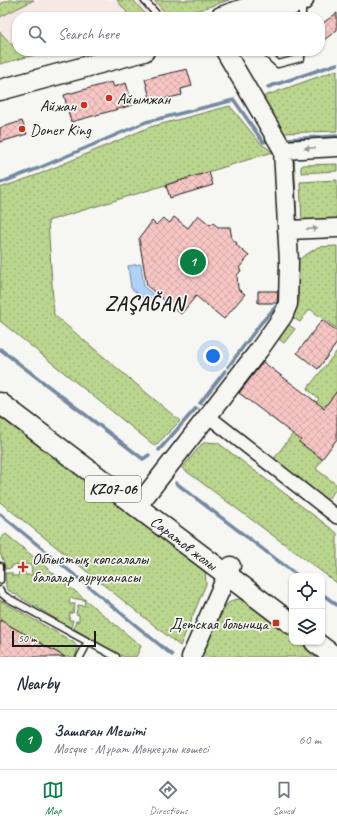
<!DOCTYPE html>
<html lang="en">
<head>
<meta charset="utf-8">
<style>
  :root { --surface:#fff; --page:#f6f6f7; --text:#1f2937; --muted:#747a83; --line:#e0e1e3; --accent:#0b8043 }
  body { margin:0; font-family:Caveat,sans-serif; background:var(--page); color:var(--text) }
  .controls { position:absolute; right:12px; bottom:12px; display:grid; overflow:hidden; border-radius:8px; box-shadow:0 1px 3px #0004 }
  .controls button { width:36px; height:36px; display:grid; place-items:center; padding:0; border:0; border-bottom:1px solid var(--line); background:var(--surface); color:var(--text); font:20px sans-serif }
  .scale { position:absolute; left:12px; bottom:10px; width:84px; box-sizing:border-box; padding-left:4px; border:2px solid #1c1c1c; border-top:0; font-size:11px; line-height:14px; white-space:nowrap; color:#1c1c1c; -webkit-text-stroke:3px #f6f6f2; paint-order:stroke }
  .you { position:absolute; left:213px; top:356px; width:14px; height:14px; margin:-10px; border:3px solid #fff; border-radius:50%; background:#1a73e8; box-shadow:0 0 0 6px #1a73e833 }
  .badge { display:grid; place-items:center; width:26px; height:26px; border-radius:50%; background:var(--accent); color:#fff; font-size:13px; font-weight:700 }
  .pin { position:absolute; translate:-50% -50%; border:2px solid #fff; box-shadow:0 1px 4px #0006 }
  .list { margin:0; padding:0; list-style:none }
  h2 { display:flex; justify-content:space-between; align-items:center; height:52px; margin:0; padding:0 16px; font-size:17px }
  h2 small { font-size:13px; font-weight:400; color:var(--muted) }
  .list li { display:grid; grid-template-columns:26px 1fr auto; gap:12px; align-items:center; box-sizing:border-box; height:60px; padding:0 16px; border-top:1px solid var(--line) }
  .list b { display:block; font-size:15px; white-space:nowrap }
  .list p { margin:0; font-size:13px; white-space:nowrap; color:var(--muted) }
  .list em { font-size:13px; font-style:normal; color:var(--muted) }
  .icon { flex:none; width:22px; height:22px; fill:none; stroke:currentColor; stroke-width:2; stroke-linecap:round; stroke-linejoin:round }
  .map { position:relative; flex:none; width:337px; height:657px; overflow:hidden }
  .search { position:absolute; background:var(--surface); box-shadow:0 1px 3px #0004; left:12px; right:12px; top:12px; height:44px; display:flex; align-items:center; gap:10px; box-sizing:border-box; padding:0 14px; border-radius:16px; color:var(--muted); font-size:15px }
  .sheet { height:112px; background:var(--surface) }
  nav { display:flex; justify-content:space-around; align-items:center; box-sizing:border-box; height:56px; border-top:1px solid var(--line); background:var(--surface); font-size:11px; color:var(--muted) }
  nav a { display:grid; justify-items:center; gap:2px }
  nav .on { color:var(--accent) }
  .map>svg:first-child { display:block }
  .built { fill:#f6e8e4 }
  .grass { fill:url(#grass-dots); stroke:#6b7854 }
  .water { fill:#aed1f6; stroke:#74899f }
  .lines { fill:none; stroke-linecap:round; stroke-linejoin:round }
  .stream { stroke:#74899f; stroke-width:3.5 }
  .building { fill:url(#building-cross-hatch); stroke:#1c1c1c }
  .service-casing { stroke:#1c1c1c; stroke-width:9 }
  .minor-casing { stroke:#1c1c1c; stroke-width:16 }
  .secondary-casing { stroke:#1c1c1c; stroke-width:21 }
  .primary-casing { stroke:#1c1c1c; stroke-width:23 }
  .service { stroke:#f6f6f2; stroke-width:6 }
  .minor { stroke:#f6f6f2; stroke-width:13 }
  .secondary { stroke:#f6f6f2; stroke-width:18 }
  .primary { stroke:#f6f6f2; stroke-width:20 }
  .oneway { fill:#949492 }
  .poi-dot { fill:#c8321e; stroke:#f6f6f2; stroke-width:1.5 }
  .labels { text-anchor:middle; stroke-width:3.5; stroke-linejoin:round; paint-order:stroke }
  .shield { fill:#f6f6f2; stroke:#5d5d5c; stroke-width:1 }
  .shield-label { font-size:15px; font-weight:bold; fill:#1c1c1c }
  .poi-label { font-size:16px; fill:#1c1c1c; stroke:#f6f6f2; text-anchor:start }
  .street-label { font-size:16px; fill:#1c1c1c; stroke:#f6f6f2 }
  .district-label { font-size:20px; font-weight:bold; letter-spacing:1px; fill:#1c1c1c; stroke:#f6f6f2 }
</style>
</head>
<body>
<div class="map">
<svg width="337" height="657" viewBox="0 0 337 657">
  <defs>
    <pattern id="grass-dots" width="8" height="8" patternUnits="userSpaceOnUse"><rect width="8" height="8" fill="#bad58d"/><path d="M2 2h.1M6 6h.1" fill="none" stroke="#9fb679" stroke-width="1.8" stroke-linecap="round"/></pattern>
    <pattern id="building-cross-hatch" width="8" height="8" patternUnits="userSpaceOnUse"><rect width="8" height="8" fill="#f7c6c4"/><path d="M0 0l8 8M0 8l8-8" fill="none" stroke="#d3aaa8"/></pattern>
  </defs>
  <rect width="100%" height="100%" fill="#f6f6f2"/>
  <filter id="ink" filterUnits="userSpaceOnUse"><feTurbulence type="fractalNoise" baseFrequency=".025" numOctaves="2"/><feDisplacementMap in="SourceGraphic" scale="8" xChannelSelector="R" yChannelSelector="G"/><feConvolveMatrix kernelMatrix="1 2 1 2 8 2 1 2 1" color-interpolation-filters="sRGB"/></filter>
  <g filter="url(#ink)">
    <path class="built" d="M0,0H229L178,17H17V51H50L0,64Z"/>
    <path class="grass" d="M9,0H34L0,17V4Z
      M117,0H133L148,17H122L129,15Z
      M154,0H229L178,17H169Z
      M0,32L13,46L17,45V51H50L0,64Z
      M337,70V131L283,133L262,97Z
      M230,106L260,143L273,152L48,221L54,315L180,421L155,446L0,321V188L37,175L150,127Z
      M294,153L297,222L294,218L290,164Z
      M337,164V171L301,173V167L303,165Z
      M337,180V223H302L300,182Z
      M337,246V329L310,309L300,322L292,317L295,312L296,307L298,260L318,247Z
      M286,323L295,329L284,343L276,337Z
      M337,351V391L299,442L322,459L316,469L337,485V488L327,500L273,460L319,399L307,389Z
      M0,414L205,567L206,584L180,646L0,502Z
      M206,442L218,443L337,533V583L182,468L202,444Z
      M6,534L141,646L136,657H124L74,629L76,621H79V615L76,614L78,605L84,606L85,600L70,598L69,604H75L73,613H70L69,620H73L71,628L8,590L6,587L5,573H12V576H18L19,572H25V575H32L31,565H25V568H18V565H12V568L5,569L4,562L0,554V539Z
      M240,599L254,604L292,634V642H303L323,657H200L226,605L233,600Z
      M0,600L73,642L78,648L75,657H62V655L0,620Z"/>
    <path class="water" d="M141,264L144,287L155,296L149,303L131,288L128,266Z"/>
    <g class="lines">
      <path class="stream" d="M268,87L337,64
        M288,139L337,136
        M0,183L39,168L146,122L234,100L263,142L270,141
        M0,349L143,459L149,455
        M228,367L261,323L281,301
        M200,403L225,371
        M159,450L196,408
        M176,483L298,576
        M0,514L172,655
        M322,594L337,605"/>
    </g>
    <path class="building" d="M337,13V30L320,43V25Z
      M187,69L192,86L181,89L182,95L151,102L145,79Z
      M112,82L114,87L126,83L133,105L71,122L64,95Z
      M22,121L27,134L0,142V128Z
      M209,172L213,185L170,198L166,185Z
      M198,215L210,225L213,223L218,227H230L232,239L237,243L236,245L249,256L239,268L241,271L237,275L238,289L245,294L224,319L196,296L181,314L147,286L139,239L152,221L156,225L163,218L170,223L174,217L188,228Z
      M258,291H278L277,303H258Z
      M322,320L337,331V343L318,369L297,353Z
      M263,362L324,408L337,391V439L322,459L299,442L301,440L239,393Z
      M0,620L65,657H0Z"/>
    <g class="lines">
      <defs>
        <path id="service" d="M144,0L159,17
          M302,5V17
          M264,51L278,64L301,58V52
          M0,566V580
          M0,590L1,593L6,597L116,657
          M80,657L88,642"/>
        <path id="minor" d="M208,416L337,517"/>
        <path id="secondary" d="M283,150L337,147
          M287,230L337,228
          M143,499L259,350L283,316L288,304L289,262L283,150L225,51
          M191,657L231,566"/>
        <g id="primary">
          <path d="M221,17L270,0"/>
          <path d="M263,17L303,0"/>
          <path d="M0,90L144,51"/>
          <path id="s1" d="M0,403L292,624"/>
          <path d="M315,642L335,657"/>
        </g>
      </defs>
      <use href="#service" class="service-casing"/>
      <use href="#minor" class="minor-casing"/>
      <use href="#secondary" class="secondary-casing"/>
      <use href="#primary" class="primary-casing"/>
      <use href="#service" class="service"/>
      <use href="#minor" class="minor"/>
      <use href="#secondary" class="secondary"/>
      <use href="#primary" class="primary"/>
    </g>
    <defs><path id="oneway-solid" d="M-6-.8H1V-3.2L6.5 0L1 3.2V.8H-6Z"/></defs>
    <g class="oneway">
      <use href="#oneway-solid" transform="translate(310 148) rotate(177)"/>
      <use href="#oneway-solid" transform="translate(312 229) rotate(-3)"/>
    </g>
  </g>
  <g class="poi-dot">
    <circle cx="109" cy="98" r="4"/>
    <circle cx="84" cy="105" r="4"/>
    <circle cx="22" cy="129" r="4"/>
    <path d="M21 561h4v4h4v4h-4v4h-4v-4h-4v-4h4z"/>
    <rect x="272" y="619" width="8" height="8" rx="2"/>
  </g>
  <g class="labels">
    <rect class="shield" x="85" y="476" width="56" height="26" rx="3"/>
    <g class="shield-label">
      <text x="113" y="494">KZ07-06</text>
    </g>
    <g class="poi-label">
      <text x="117" y="104">Айымжан</text>
      <text x="76" y="111" text-anchor="end">Айжан</text>
      <text x="30" y="135">Doner King</text>
      <text x="32" y="564">Облыстық көпсалалы<tspan x="32" dy="18">балалар ауруханасы</tspan></text>
      <text x="268" y="629" text-anchor="end">Детская больница</text>
    </g>
    <g class="street-label">
      <text dy="6" stroke="none"><textPath href="#s1" startOffset="231">Саратов жолы</textPath></text>
    </g>
    <g class="district-label">
      <text x="145" y="310">ZAŞAĞAN</text>
    </g>
  </g>
</svg>
<div class="controls">
<button><svg class="icon" aria-label="locate" viewBox="0 0 24 24"><circle cx="12" cy="12" r="6"/><path d="M12 2v4M12 18v4M2 12h4M18 12h4"/></svg></button>
<button><svg class="icon" aria-label="layers" viewBox="0 0 24 24"><path d="M12 4l9 5-9 5-9-5zM3 14l9 5 9-5"/></svg></button>
</div>
<div class="scale">50 m</div>
<div class="you"></div>
<div class="pin badge" style="left:193px;top:262px">1</div>
<div class="search"><svg class="icon" aria-label="search" viewBox="0 0 24 24"><circle cx="10" cy="10" r="6"/><path d="M15 15l6 6"/></svg>Search here</div>
</div>
<section class="sheet">
<h2>Nearby<small></small></h2>
<ul class="list">
<li><span class="badge">1</span><div><b>Зашаған Мешіті</b><p>Mosque · Мұрат Мөңкеұлы көшесі</p></div><em>60 m</em></li>
</ul>
</section>
<nav>
<a class="on"><svg class="icon" aria-label="map" viewBox="0 0 24 24"><path d="M3 6l6-2 6 2 6-2v14l-6 2-6-2-6 2zM9 4v14M15 6v14"/></svg>Map</a>
<a><svg class="icon" aria-label="directions" viewBox="0 0 24 24"><path d="M12 3l9 9-9 9-9-9zM9 14v-3h6M13 9l2 2-2 2"/></svg>Directions</a>
<a><svg class="icon" aria-label="saved" viewBox="0 0 24 24"><path d="M7 4h10v16l-5-4-5 4z"/></svg>Saved</a>
</nav>
</body>
</html>
